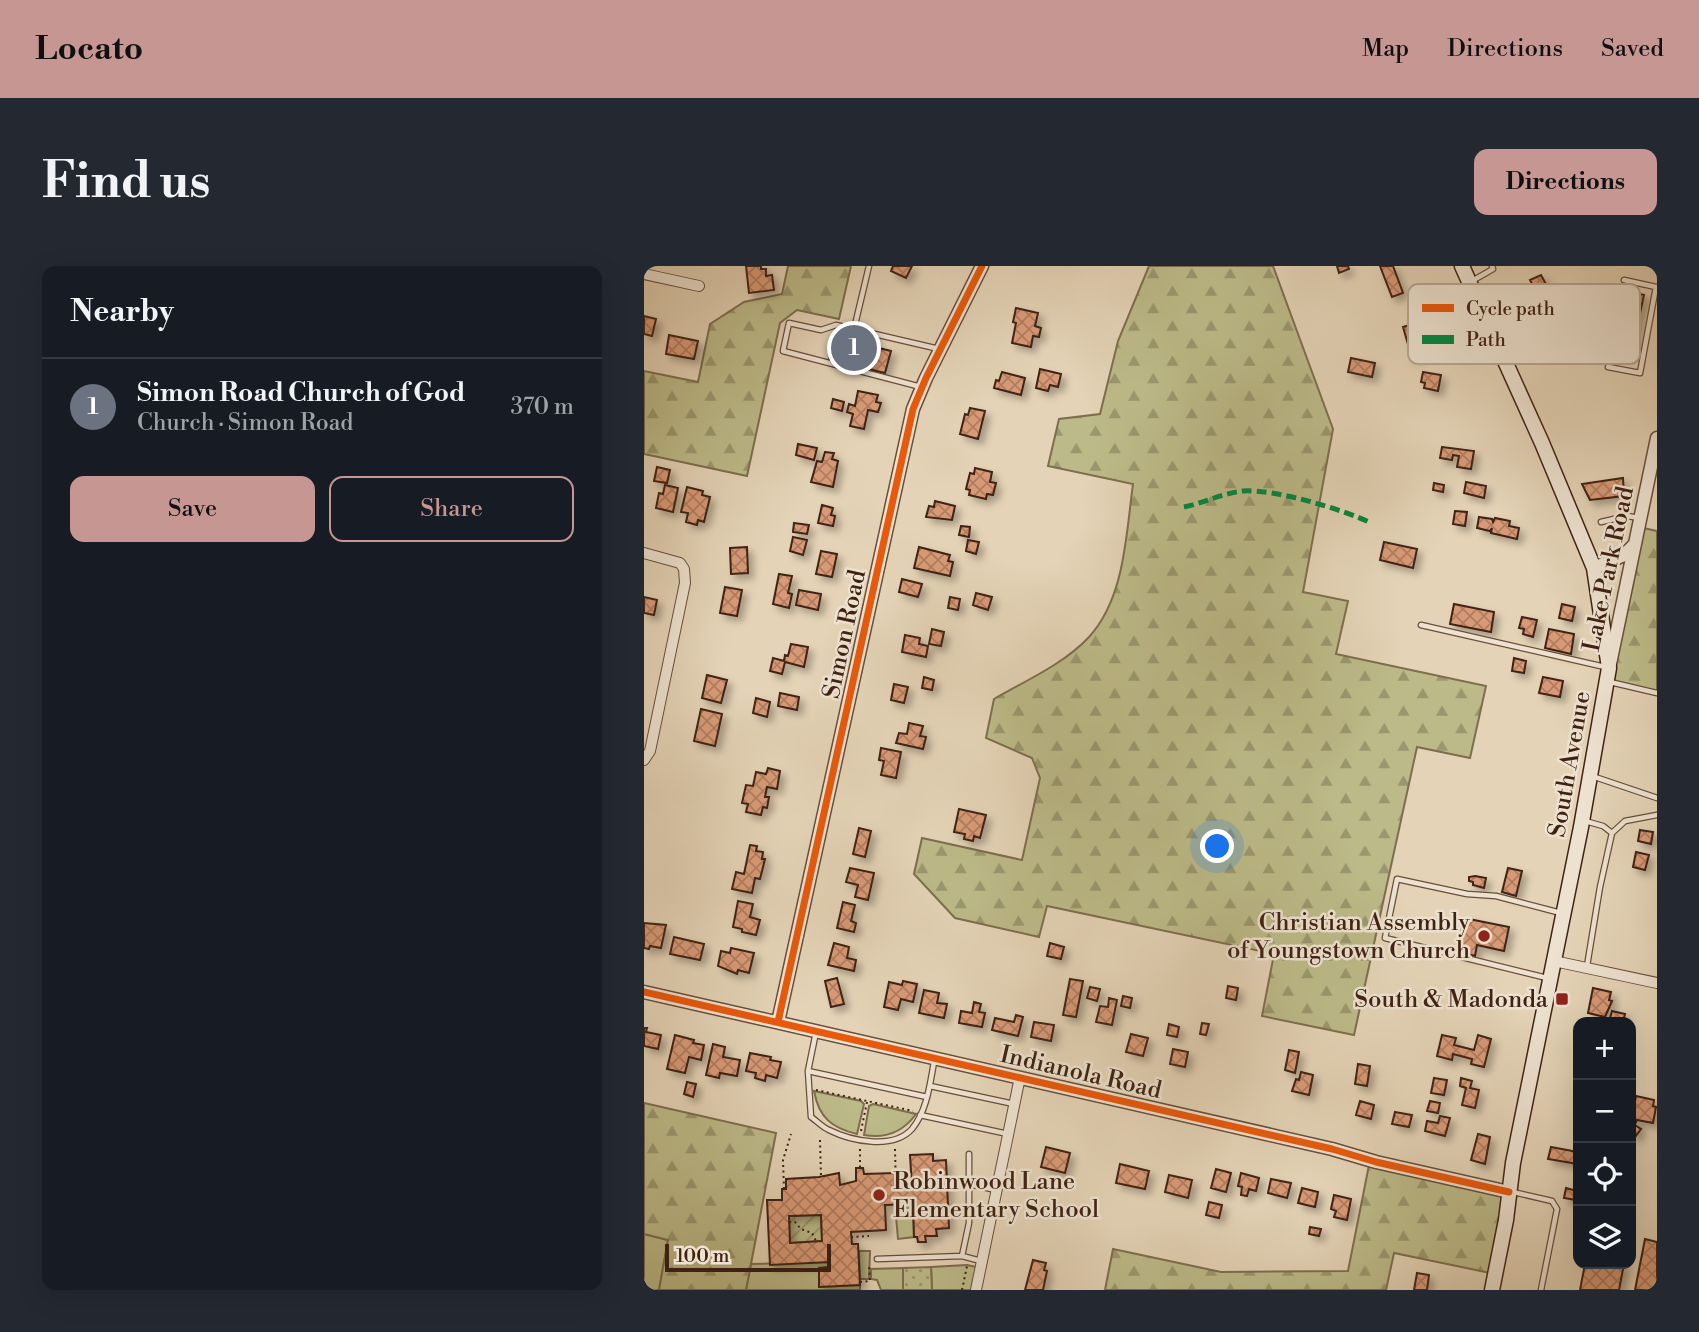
<!DOCTYPE html>
<html lang="en">
<head>
<meta charset="utf-8">
<style>
  :root { --surface:#171b24; --page:#242831; --text:#f1f3f6; --muted:#9ea1a6; --line:#363941; --accent:#c59692 }
  body { margin:0; font-family:"Libre Bodoni",serif; background:var(--page); color:var(--text) }
  .controls { position:absolute; right:21px; bottom:21px; display:grid; overflow:hidden; border-radius:14px; box-shadow:0 7px 28px #0002 }
  .controls button { width:63px; height:63px; display:grid; place-items:center; padding:0; border:0; border-bottom:2px solid var(--line); background:var(--surface); color:var(--text); font:35px sans-serif }
  .scale { position:absolute; left:21px; bottom:18px; width:166px; box-sizing:border-box; padding-left:7px; border:4px solid #402213; border-top:0; font-size:19px; line-height:24px; white-space:nowrap; color:#402213; -webkit-text-stroke:5px #ede2d0; paint-order:stroke }
  .you { position:absolute; left:574px; top:581px; width:24px; height:24px; margin:-18px; border:5px solid #fff; border-radius:50%; background:#1a73e8; box-shadow:0 0 0 10px #1a73e833 }
  .badge { display:grid; place-items:center; width:46px; height:46px; border-radius:50%; background:var(--accent); color:#fff; font-size:23px; font-weight:700 }
  .pin { position:absolute; translate:-50% -50%; border:4px solid #fff; box-shadow:0 2px 7px #0006 }
  .list { margin:0; padding:0; list-style:none }
  h2 { display:flex; justify-content:space-between; align-items:center; height:91px; margin:0; padding:0 28px; font-size:30px }
  h2 small { font-size:23px; font-weight:400; color:var(--muted) }
  .list li { display:grid; grid-template-columns:46px 1fr auto; gap:21px; align-items:center; box-sizing:border-box; height:98px; padding:0 28px; border-top:2px solid var(--line) }
  .list b { display:block; font-size:26px; white-space:nowrap }
  .list p { margin:0; font-size:23px; white-space:nowrap; color:var(--muted) }
  .list em { font-size:23px; font-style:normal; color:var(--muted) }
  .actions { display:flex; gap:14px; padding:21px 28px }
  .actions a { flex:1; padding:16px 0; border:2px solid var(--accent); border-radius:14px; text-align:center; font-size:24px; color:var(--accent) }
  .actions .main { background:var(--accent); color:#111 }
  .icon { flex:none; width:38px; height:38px; fill:none; stroke:currentColor; stroke-width:2; stroke-linecap:round; stroke-linejoin:round }
  .map { position:relative; flex:none; width:1013px; height:1024px; overflow:hidden; border-radius:14px }
  header { display:flex; align-items:center; gap:42px; box-sizing:border-box; height:98px; padding:0 35px; background:var(--accent); color:#111 }
  header strong { font-size:33px }
  nav { display:flex; gap:38px; margin-inline-start:auto; font-size:24px }
  .intro { display:flex; align-items:center; justify-content:space-between; box-sizing:border-box; height:168px; padding:0 42px }
  h1 { margin:0; font-size:49px }
  .button { padding:18px 32px; border-radius:14px; background:var(--accent); color:#111; font-size:24px; font-weight:700 }
  main { display:flex; gap:42px; padding:0 42px }
  aside { flex:1; background:var(--surface); border-radius:14px; box-shadow:0 7px 28px #0002 }
  .map>svg:first-child { display:block }
  .grass { fill:#bcba88; stroke:#7e6e4e; stroke-width:2 }
  .forest { fill:url(#forest-firs); stroke:#7e6e4e; stroke-width:2 }
  .park { fill:url(#park-dots); stroke:#7e6e4e; stroke-width:2 }
  .garden { fill:url(#garden-furrows); stroke:#7e6e4e; stroke-width:2 }
  .building { fill:url(#building-cross-hatch); stroke:#402213; stroke-width:2; fill-rule:evenodd; filter:url(#shadow) }
  .lines { fill:none; stroke-linecap:round; stroke-linejoin:round }
  .service-casing { stroke:#694e3c; stroke-width:7 }
  .minor-casing { stroke:#694e3c; stroke-width:12 }
  .tertiary-casing { stroke:#694e3c; stroke-width:15 }
  .secondary-casing { stroke:#402213; stroke-width:17 }
  .path { stroke:#402213; stroke-width:2; stroke-dasharray:2 3.5; stroke-linecap:butt }
  .service { stroke:#ede2d0; stroke-width:4.5 }
  .minor { stroke:#ede2d0; stroke-width:10 }
  .tertiary { stroke:#ede2d0; stroke-width:12 }
  .secondary { stroke:#ede2d0; stroke-width:14 }
  .quiet { stroke:#00873e; stroke-width:5; stroke-dasharray:10 5; stroke-linecap:butt }
  .cycleway-casing { stroke:#ede2d0; stroke-width:11 }
  .cycleway { stroke:#e8590c; stroke-width:7 }
  .poi-dot { fill:#8f2418; stroke:#ede2d0; stroke-width:2.5 }
  .labels { text-anchor:middle; stroke-width:5; stroke-linejoin:round; paint-order:stroke }
  .street-label { font-size:24px; fill:#402213; stroke:#ede2d0 }
  .poi-label { font-size:24px; fill:#402213; stroke:#ede2d0; text-anchor:end }
  .key { fill:#ede2d0; stroke:#b9a897; stroke-width:2 }
  .key-label { font-size:19px; fill:#402213 }
</style>
</head>
<body>
<header>
<strong>Locato</strong>
<nav><a>Map</a><a>Directions</a><a>Saved</a></nav>
</header>
<div class="intro"><h1>Find us</h1><a class="button">Directions</a></div>
<main>
<aside>
<h2>Nearby<small></small></h2>
<ul class="list">
<li><span class="badge" style="background:#6b7280">1</span><div><b>Simon Road Church of God</b><p>Church · Simon Road</p></div><em>370 m</em></li>
</ul>
<div class="actions"><a class="main">Save</a><a>Share</a></div>
</aside>
<div class="map">
<svg width="1013" height="1024" viewBox="0 0 1013 1024">
  <defs>
    <pattern id="forest-firs" width="22" height="20" patternUnits="userSpaceOnUse" patternTransform="scale(1.75)"><rect width="22" height="20" fill="#bcba88"/><path d="M5 1l3.5 6h-7zM16 11l3.5 6h-7z" fill="#9a976e"/></pattern>
    <pattern id="park-dots" width="8" height="8" patternUnits="userSpaceOnUse" patternTransform="scale(1.75)"><rect width="8" height="8" fill="#bcba88"/><path d="M2 2h.1M6 6h.1" fill="none" stroke="#9a976e" stroke-width="1.8" stroke-linecap="round"/></pattern>
    <pattern id="garden-furrows" width="10" height="10" patternUnits="userSpaceOnUse" patternTransform="scale(1.75)"><rect width="10" height="10" fill="#bcba88"/><path d="M-1 1l2-2M0 10L10 0M9 11l2-2" fill="none" stroke="#9a976e"/></pattern>
    <pattern id="building-cross-hatch" width="8" height="8" patternUnits="userSpaceOnUse" patternTransform="scale(1.75)"><rect width="8" height="8" fill="#d89a76"/><path d="M0 0l8 8M0 8l8-8" fill="none" stroke="#b17d60"/></pattern>
    <filter id="shadow"><feDropShadow dx="5" dy="5" stdDeviation="3.5" flood-color="#0004"/></filter>
  </defs>
  <rect width="100%" height="100%" fill="#e4d3b6"/>
  <filter id="stains"><feTurbulence type="fractalNoise" baseFrequency=".00286" numOctaves="4"/><feColorMatrix values="0 0 0 0 .2 0 0 0 0 .09 0 0 0 0 .02 0 0 0 .5 -.17"/></filter>
  <radialGradient id="worn" r=".72"><stop offset=".6" stop-color="#630" stop-opacity="0"/><stop offset="1" stop-color="#630" stop-opacity=".3"/></radialGradient>
  <path class="grass" d="M170,825L217,835L220,838L213,868C188,862 175,852 170,825Z
    M229,838L272,848C259,866 242,873 220,869L225,840Z
    M269,938L270,971L254,973L251,939Z
    M0,968L24,974L15,1024H0Z
    M215,985H226L225,1013H216Z
    M185,996L186,1001L175,1002L176,1021L216,1019V1024H102L107,998Z
    M323,999L337,1002L332,1024H288L287,1001Z
    M259,1002V1024H237L233,1014L227,1013V1003Z"/>
  <path class="forest" d="M144,0H207L195,53L153,44L136,57L103,210L0,188V105L54,116L66,58L100,36L138,28Z
    M505,0H629L689,163L659,326L704,335L692,388L842,420L826,492L773,481L710,769L618,750L630,688L403,640L395,671L311,652L270,608L278,572L378,594L396,512L388,492L342,472L350,433C381,415 420,398 445,371C481,332 482,268 489,218L404,200L415,153L456,148L474,75Z
    M995,261L1013,265V425L963,415Z
    M0,837L132,867L102,1024H15L24,974L0,968Z
    M726,894L865,926L851,1008L750,987L742,1024H461L469,983L577,1006L704,1005Z"/>
  <path class="park" d="M287,1001L288,1024H259V1002Z"/>
  <path class="garden" d="M177,949L178,975L146,977L145,950Z"/>
  <path class="building" d="M102,0H117V3H122V10L128,9L130,24L105,27Z
    M249,0H268L262,12L247,5Z
    M693,0H704L705,3L695,7Z
    M736,0H749L759,27L748,31Z
    M897,9L903,20L900,21L902,26L905,24L913,41L901,47L893,30L895,29L894,23L891,24L886,14Z
    M975,23L1000,29L987,88L961,83Z
    M372,42L394,47L391,60L397,62L395,71L389,70L387,81L368,77L372,57L369,56Z
    M0,50L12,53L8,70L0,68Z
    M776,56L783,88L768,92L759,61Z
    M192,62L221,69L219,78L247,85L241,107L185,94Z
    M25,69L54,75L50,93L22,88Z
    M707,92L731,97L728,111L704,106Z
    M396,103L417,108L414,121L406,119L404,125L392,122Z
    M358,106L381,112L377,129L350,122L352,114L355,115Z
    M779,106L797,109L794,125L780,122L781,117L777,116Z
    M214,125L234,129L232,136L237,137L234,146L224,144L220,163L206,160L209,148L203,146L205,138L211,140Z
    M189,133L200,136L198,145L187,142Z
    M326,142L341,145L334,173L316,168L321,148L324,149Z
    M154,178L173,182L170,194L152,189Z
    M798,181L830,185L827,203L813,201L815,190L809,189L808,194L796,192Z
    M181,186L190,187L188,193L194,195L189,221L167,216L173,195L178,196Z
    M13,201L26,204L23,217L10,215Z
    M331,202L348,206L346,216L352,217L349,229L343,228L342,233L325,229L326,224L322,223L326,207L330,208Z
    M979,212L980,230L946,234L938,218Z
    M822,216L842,220L840,232L820,227Z
    M790,217L800,219L799,226L789,224Z
    M21,219L34,222L29,246L12,242L15,227L19,228Z
    M43,221L59,225L58,229L66,231L60,256L54,254L53,259L42,256L44,247L37,246Z
    M291,235L311,240L308,254L282,251L285,240L290,241Z
    M178,239L189,242L187,249L191,250L189,260L174,257Z
    M811,245L823,246L821,260L809,258Z
    M835,251L848,253L849,256L851,252L866,255L865,260L875,262L873,273L847,267L848,262L846,265L833,262Z
    M150,257L165,259L163,268L149,266Z
    M317,260L326,261L325,271L315,269Z
    M149,271L163,274L159,289L146,285Z
    M324,274L335,276L332,288L322,285Z
    M740,276L773,283L769,302L736,294Z
    M103,281L104,307L87,308L86,282Z
    M275,281L306,289L304,295L309,296L306,310L270,302Z
    M177,285L193,288L188,311L172,308Z
    M135,308L148,310L144,327L148,328L145,342L129,338Z
    M258,313L278,318L274,331L255,326Z
    M81,321L98,324L93,350L76,347Z
    M155,324L177,328L174,344L152,339Z
    M332,327L348,331L344,344L329,339Z
    M0,331L13,334L10,349L0,347Z
    M306,331L316,333L314,344L304,342Z
    M810,338L850,346L847,366L806,358Z
    M918,338L931,341L928,355L915,352Z
    M878,351L893,354L889,371L879,368L880,363L875,362Z
    M288,363L300,366L297,380L285,378Z
    M905,363L930,368L927,388L901,382Z
    M261,369L276,372L275,378L284,380L282,391L258,386Z
    M147,378L164,381L160,401L141,396L138,408L126,405L129,392L140,395L141,389L144,390Z
    M870,392L882,395L880,407L868,405Z
    M63,409L83,414L77,437L58,432Z
    M280,411L290,414L288,424L278,422Z
    M899,411L919,415L916,431L895,427Z
    M250,418L264,421L260,437L247,434Z
    M136,427L155,431L153,444L134,440Z
    M112,432L126,436L123,451L109,447Z
    M57,443L78,448L71,480L50,475Z
    M265,457L279,460L276,470L282,471L279,483L252,477L255,467L263,468Z
    M237,482L257,486L252,512L237,509L240,495L235,494Z
    M124,502L136,505L133,523L123,521L121,531H125L123,542L119,541L117,549L102,546L104,538L98,537L102,519L109,520L112,506L122,508Z
    M315,543L342,549L336,572L330,570L329,575L320,573L321,568L310,566Z
    M215,562L227,565L221,591L209,588Z
    M996,564L1009,566L1007,578L994,575Z
    M106,579L113,580L112,585L119,586L118,593H121L116,613L111,612L108,627L88,623L92,606L100,608Z
    M992,586L1005,589L1001,604L989,601Z
    M206,602L230,607L224,634L211,631L214,619L202,616Z
    M864,602L878,605L872,630L858,626Z
    M831,610L842,612L840,622L829,619V616L825,615V611Z
    M94,635L109,638L106,651L116,654L112,669L98,666V663L89,661Z
    M199,636L211,639L207,655L212,657L210,666L193,662Z
    M820,652L865,661L860,685L833,679L831,690L813,686Z
    M0,657L22,659L17,682L6,680L5,683L0,682Z
    M30,671L60,678L56,694L26,688Z
    M190,677L205,681L203,692L212,694L210,705L184,699Z
    M406,677L420,681L417,693L403,690Z
    M87,682L110,687L105,707L94,704L93,708L74,700L77,685L86,687Z
    M193,712L200,738L187,741L181,715Z
    M426,713L439,715L432,751L419,749Z
    M259,715L273,718L269,736L257,733L254,744L240,741L245,716L258,719Z
    M584,720L594,722L592,734L582,732Z
    M446,721L456,723L453,735L443,732Z
    M949,722L967,726L965,734L968,735L961,751L944,747Z
    M280,724L295,727L293,737L303,738L300,752L275,747Z
    M479,730L488,732L486,742L477,740Z
    M465,732L473,734L468,759L452,756L456,740L464,741Z
    M330,736L337,738L335,746L341,747L338,761L315,757L317,745L328,747Z
    M968,745L981,748L979,756H965Z
    M372,749L379,751L374,770L348,764L351,752L370,756Z
    M390,756L410,759L407,775L387,771Z
    M558,757L565,758L562,769L556,768Z
    M525,758L535,761L533,771L523,769Z
    M0,762H3L2,766L17,769L14,783L0,780Z
    M487,768L504,772L499,790L482,786Z
    M31,769L50,774L49,777L60,779L57,794L45,791L41,807L23,803Z
    M798,769L812,772L810,779L830,784L834,769L847,773L840,801L827,798L828,793L809,788L808,794L793,790Z
    M69,778L81,781L79,791L96,794L93,810L76,807L75,812L62,809Z
    M529,783L544,786L541,801L526,798Z
    M645,784L655,786L651,807L641,804Z
    M106,787L127,791L126,794L137,796L133,812L122,809L121,815L111,812L112,807L102,805Z
    M714,798L726,800L723,820L711,818Z
    M657,806L669,809L665,829L648,825L652,813L655,814Z
    M790,812L803,814L800,829L787,827Z
    M817,812L828,815L826,822L835,824L831,842L818,839L822,822L816,820Z
    M43,816L52,818L49,831L40,828Z
    M992,830L1010,834L1009,840L1012,841L1009,857L993,854L991,859L997,863L991,871L987,868V855Z
    M716,835L730,839L727,853L712,849Z
    M786,835L796,837L794,847L783,845Z
    M751,846L768,849L765,861L748,858Z
    M796,850L806,852L801,870L781,865L783,855L794,857Z
    M834,868L846,871L841,898L827,894Z
    M402,881L426,887L421,907L397,901Z
    M907,881L934,886V898L904,893Z
    M289,888V895L302,894L305,962L292,963L293,970H281L282,976H274L273,971H270L269,938L241,939L242,964L207,966L208,978H214L216,1019L175,1021V1002L186,1001L185,996L126,999L123,934H138V923H142V913L175,911L195,907L196,919L212,915V902H219L220,908L250,907V922H268L266,889ZM177,949L178,975L146,977L145,950Z
    M476,898L505,905L501,923L472,917Z
    M572,903L587,907L582,926L567,922Z
    M597,907L615,912L612,925L605,923L603,930L597,929L598,921L594,920Z
    M525,909L548,914L544,932L521,926Z
    M627,913L647,917L643,932L624,927Z
    M658,922L674,926L671,941L654,937Z
    M922,922L933,925L932,934L920,932Z
    M690,929L707,933L703,954L690,951L692,945L687,943Z
    M565,936L578,939L575,952L562,949Z
    M666,961L677,963L675,970L665,968Z
    M1001,973L1013,976V1024H991Z
    M389,994L402,997L400,1004L403,1005L399,1024H381Z
    M941,998H980L975,1024H936Z
    M773,1007L785,1009L783,1024H770Z"/>
  <g class="lines">
    <defs>
      <path id="service" d="M980,14L1012,21
        M828,15L849,3L848,0
        M210,63L225,0
        M964,101L996,107L1012,21
        M277,121L139,85L145,57L177,64L192,59L295,83
        M957,256L983,250L996,252
        M777,359L961,401
        M966,416L1013,427
        M948,510L1013,532
        M941,555L959,560L968,567L956,621L943,700
        M968,567L981,555L1013,549
        M903,712L741,672L753,613L823,628L852,630L917,647
        M172,766L164,805L167,851C173,855 178,861 185,864C207,875 249,884 268,863C283,845 286,818 290,796
        M164,805L283,831
        M286,820L370,838
        M276,849L364,868
        M325,918L352,924
        M869,926L908,935L913,943L897,1024
        M318,990L325,957V888
        M233,993L318,990L337,995"/>
      <path id="minor" d="M0,8L55,20
        M0,287L36,297L40,303L41,317L6,485L0,494
        M910,695L1013,717
        M332,1024L376,811"/>
      <path id="tertiary" d="M950,302L980,289L991,278
        M966,398L1013,172
        M0,726L688,883L732,896L865,926
        M134,756L269,143L282,112L338,0"/>
      <path id="secondary" d="M818,0L898,177L950,302L965,402L937,561L869,897L862,954L848,1024"/>
    </defs>
    <use href="#service" class="service-casing"/>
    <use href="#minor" class="minor-casing"/>
    <use href="#tertiary" class="tertiary-casing"/>
    <use href="#secondary" class="secondary-casing"/>
    <path class="path" d="M172,824L269,845
      M217,865L223,836
      M176,874L177,910
      M216,883V902
      M251,883L252,922
      M140,923L139,894L147,868
      M145,956H151L157,963L168,967L172,975
      M207,971L225,970
      M216,1016L226,1015L225,999
      M318,1024L323,1000"/>
    <use href="#service" class="service"/>
    <use href="#minor" class="minor"/>
    <use href="#tertiary" class="tertiary"/>
    <use href="#secondary" class="secondary"/>
    <path class="quiet" d="M540,241C560,237 579,227 599,225C631,223 698,243 727,257"/>
    <defs>
      <path id="cycleway" d="M0,726L688,883L732,896L865,926
        M134,756L269,143L282,112L338,0"/>
    </defs>
    <use href="#cycleway" class="cycleway-casing"/>
    <use href="#cycleway" class="cycleway"/>
  </g>
  <g class="poi-dot">
    <circle cx="840" cy="670" r="7"/>
    <rect x="911" y="726" width="14" height="14" rx="3.5"/>
    <circle cx="235" cy="929" r="7"/>
  </g>
  <g class="labels">
    <g class="street-label">
      <text transform="translate(964 303) rotate(-78)" y="8">Lake Park Road</text>
      <text transform="translate(200 368) rotate(-78)" y="8">Simon Road</text>
      <text transform="translate(925 498) rotate(-80)" y="8">South Avenue</text>
      <text transform="translate(437 806) rotate(13)" y="8">Indianola Road</text>
    </g>
    <g class="poi-label">
      <text x="826" y="664">Christian Assembly<tspan x="826" dy="28">of Youngstown Church</tspan></text>
      <text x="904" y="741">South &amp; Madonda</text>
      <text x="249" y="923" text-anchor="start">Robinwood Lane<tspan x="249" dy="28">Elementary School</tspan></text>
    </g>
  </g>
  <rect x="764" y="18" width="232" height="80" rx="10" class="key"/>
  <rect x="778" y="38" width="32" height="8" fill="#e8590c"/>
  <rect x="778" y="69" width="32" height="9" fill="#00873e"/>
  <g class="key-label">
    <text x="822" y="49">Cycle path</text>
    <text x="822" y="80">Path</text>
  </g>
  <rect width="100%" height="100%" filter="url(#stains)"/>
  <rect width="100%" height="100%" fill="url(#worn)"/>
</svg>
<div class="controls">
<button>+</button>
<button>−</button>
<button><svg class="icon" aria-label="locate" viewBox="0 0 24 24"><circle cx="12" cy="12" r="6"/><path d="M12 2v4M12 18v4M2 12h4M18 12h4"/></svg></button>
<button><svg class="icon" aria-label="layers" viewBox="0 0 24 24"><path d="M12 4l9 5-9 5-9-5zM3 14l9 5 9-5"/></svg></button>
</div>
<div class="scale">100 m</div>
<div class="you"></div>
<div class="pin badge" style="left:210px;top:82px;background:#6b7280">1</div>
</div>
</main>
</body>
</html>
